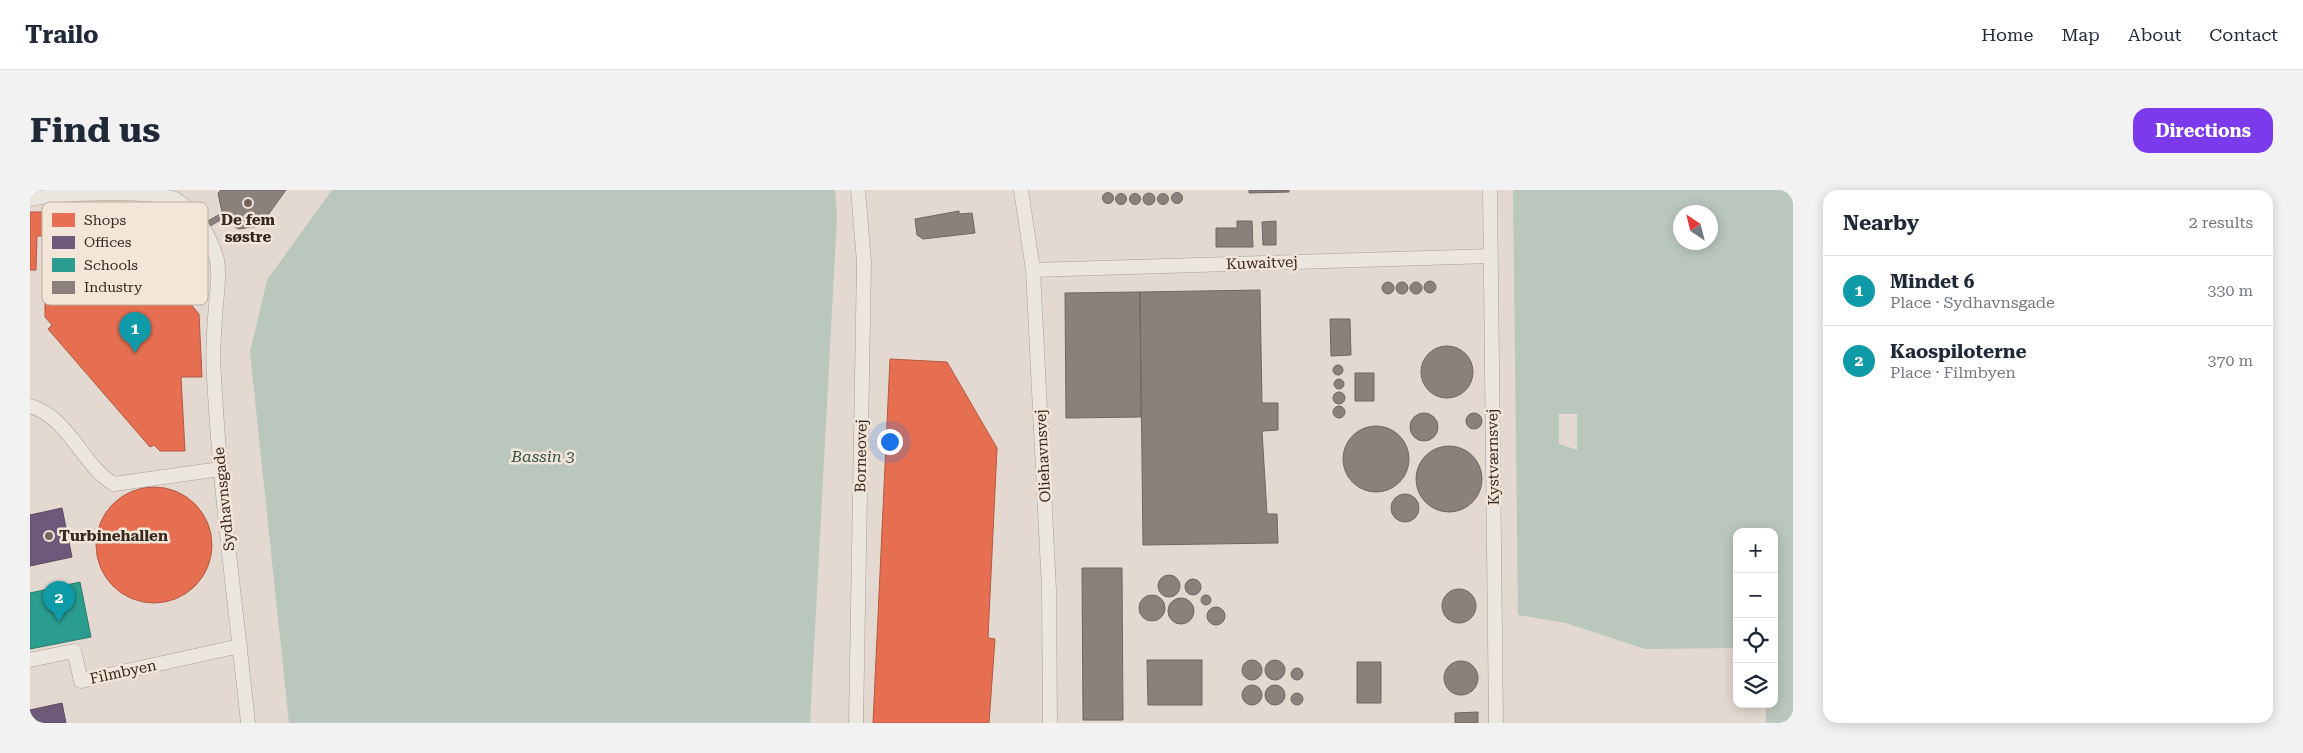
<!DOCTYPE html>
<html lang="en">
<head>
<meta charset="utf-8">
<style>
  :root { --surface:#fff; --page:#f2f2f3; --text:#1f2937; --muted:#747a83; --line:#e0e1e3; --accent:#7c3aed }
  body { margin:0; font-family:"Roboto Serif",serif; background:var(--page); color:var(--text) }
  .controls { position:absolute; right:15px; bottom:15px; display:grid; overflow:hidden; border-radius:10px; box-shadow:0 2px 12px #0003 }
  .controls button { width:45px; height:45px; display:grid; place-items:center; padding:0; border:0; border-bottom:1px solid var(--line); background:var(--surface); color:var(--text); font:25px sans-serif }
  .compass { position:absolute; left:1643px; top:15px; width:45px; height:45px; border-radius:50%; background:var(--surface); box-shadow:0 2px 12px #0003; rotate:325deg }
  .you { position:absolute; left:859px; top:251px; width:18px; height:18px; margin:-12px; border:4px solid #fff; border-radius:50%; background:#1a73e8; box-shadow:0 0 0 8px #1a73e833 }
  .badge { display:grid; place-items:center; width:32px; height:32px; border-radius:50%; background:var(--accent); color:#fff; font-size:16px; font-weight:700 }
  .pin { position:absolute; translate:-50% -41px; filter:drop-shadow(0 1px 2px #0008) }
  .pin::after { content:''; position:absolute; top:26px; width:18px; height:15px; background:inherit; clip-path:polygon(0 0,100% 0,50% 100%) }
  .list { margin:0; padding:0; list-style:none }
  h2 { display:flex; justify-content:space-between; align-items:center; height:65px; margin:0; padding:0 20px; font-size:21px }
  h2 small { font-size:16px; font-weight:400; color:var(--muted) }
  .list li { display:grid; grid-template-columns:32px 1fr auto; gap:15px; align-items:center; box-sizing:border-box; height:70px; padding:0 20px; border-top:1px solid var(--line) }
  .list b { display:block; font-size:19px; white-space:nowrap }
  .list p { margin:0; font-size:16px; white-space:nowrap; color:var(--muted) }
  .list em { font-size:16px; font-style:normal; color:var(--muted) }
  .icon { flex:none; width:28px; height:28px; fill:none; stroke:currentColor; stroke-width:2; stroke-linecap:round; stroke-linejoin:round }
  .map { position:relative; flex:none; width:1763px; height:533px; overflow:hidden; border-radius:15px }
  header { display:flex; align-items:center; gap:30px; box-sizing:border-box; height:70px; padding:0 25px; background:var(--surface); border-bottom:1px solid var(--line) }
  header strong { font-size:24px }
  nav { display:flex; gap:28px; margin-inline-start:auto; font-size:18px }
  .intro { display:flex; align-items:center; justify-content:space-between; box-sizing:border-box; height:120px; padding:0 30px }
  h1 { margin:0; font-size:35px }
  .button { padding:12px 22px; border-radius:15px; background:var(--accent); color:#fff; font-size:18px; font-weight:700 }
  main { display:flex; gap:30px; padding:0 30px }
  aside { flex:1; background:var(--surface); border-radius:15px; box-shadow:0 2px 12px #0003 }
  .map>svg:first-child { display:block }
  .water { fill:#bac7bc; fill-rule:evenodd }
  .shops { fill:#e76f51; stroke:#b25943 }
  .offices { fill:#6d597a; stroke:#5d4a5f }
  .schools { fill:#2a9d8f; stroke:#2e7a6e }
  .industry { fill:#8a817c; stroke:#716661 }
  .lines { fill:none; stroke-linecap:round; stroke-linejoin:round }
  .minor-casing { stroke:#a89f98; stroke-width:15 }
  .minor { stroke:#ece6e0; stroke-width:14 }
  .poi-dot { fill:#73655e; stroke:#f3e5d7; stroke-width:2 }
  .labels { text-anchor:middle; stroke-width:5; stroke-linejoin:round; paint-order:stroke }
  .poi-label { font-size:15px; font-weight:bold; fill:#372721; stroke:#f3e5d7 }
  .street-label { font-size:15px; fill:#372721; stroke:#f3e5d7 }
  .water-label { font-size:16px; font-style:italic; fill:#31554c; stroke:#f3e5d7 }
  .key { fill:#f3e5d7; stroke:#bbaca0; stroke-width:1 }
  .key-label { font-size:14px; fill:#372721 }
</style>
</head>
<body>
<header>
<strong>Trailo</strong>
<nav><a>Home</a><a>Map</a><a>About</a><a>Contact</a></nav>
</header>
<div class="intro"><h1>Find us</h1><a class="button">Directions</a></div>
<main>
<div class="map">
<svg width="1763" height="533" viewBox="0 0 1763 533">
  <rect width="100%" height="100%" fill="#e3d9d0"/>
  <path class="water" d="M302,0H805L807,27L780,533H259L220,162L237,90Z
    M1483,0H1763V533H1736V514H1744V342H1707V458L1615,459L1536,433L1488,425ZM1680,22V52H1650V22ZM1529,224H1547V260L1529,254Z"/>
  <path class="shops" d="M0,22H39V46H7L6,80H0Z
    M108,33L128,37L143,54L145,76L135,84L169,124L172,187H151L155,261H130L124,255L120,257L18,139L22,135L15,127V111Z
    M860,169L917,172L967,258L958,448L965,449L959,533H843Z
    M66 355a58 58 0 1 1 116 0a58 58 0 1 1-116 0Z"/>
  <path class="offices" d="M32,318L42,367L0,376V325Z
    M32,513L36,533H0V520Z"/>
  <path class="schools" d="M50,392L61,447L0,459V403Z"/>
  <path class="industry" d="M191,0H256L230,36L208,39L193,27L188,3Z
    M1219,0H1259V2L1219,3Z
    M1072.5 8a5.5 5.5 0 1 1 11 0a5.5 5.5 0 1 1-11 0Z
    M1141.5 8a5.5 5.5 0 1 1 11 0a5.5 5.5 0 1 1-11 0Z
    M1113 9a6 6 0 1 1 12 0a6 6 0 1 1-12 0Z
    M1099.5 9a5.5 5.5 0 1 1 11 0a5.5 5.5 0 1 1-11 0Z
    M1085.5 9a5.5 5.5 0 1 1 11 0a5.5 5.5 0 1 1-11 0Z
    M1127.5 9a5.5 5.5 0 1 1 11 0a5.5 5.5 0 1 1-11 0Z
    M929,21V24L942,23L945,43L893,49L887,45L885,29Z
    M192,23L194,28L143,57L142,51Z
    M1207,31H1222L1223,57H1186V38H1207Z
    M1246,31V55H1233L1232,32Z
    M1394 97a6 6 0 1 1 12 0a6 6 0 1 1-12 0Z
    M1352 98a6 6 0 1 1 12 0a6 6 0 1 1-12 0Z
    M1380 98a6 6 0 1 1 12 0a6 6 0 1 1-12 0Z
    M1366 98a6 6 0 1 1 12 0a6 6 0 1 1-12 0Z
    M1230,100L1232,213H1248V240L1232,241L1237,324H1247L1248,353L1113,355L1110,102Z
    M1110,102L1111,227L1036,228L1035,103Z
    M1300,129H1320L1321,165L1301,166Z
    M1391 182a26 26 0 1 1 52 0a26 26 0 1 1-52 0Z
    M1303 180a5 5 0 1 1 10 0a5 5 0 1 1-10 0Z
    M1325,183H1344V211H1325Z
    M1304 194a5 5 0 1 1 10 0a5 5 0 1 1-10 0Z
    M1303 208a6 6 0 1 1 12 0a6 6 0 1 1-12 0Z
    M1303 222a6 6 0 1 1 12 0a6 6 0 1 1-12 0Z
    M1436 231a8 8 0 1 1 16 0a8 8 0 1 1-16 0Z
    M1380 237a14 14 0 1 1 28 0a14 14 0 1 1-28 0Z
    M1313 269a33 33 0 1 1 66 0a33 33 0 1 1-66 0Z
    M1386 289a33 33 0 1 1 66 0a33 33 0 1 1-66 0Z
    M1361 318a14 14 0 1 1 28 0a14 14 0 1 1-28 0Z
    M1052,378H1092L1093,530H1053Z
    M1128 396a11 11 0 1 1 22 0a11 11 0 1 1-22 0Z
    M1155 397a8 8 0 1 1 16 0a8 8 0 1 1-16 0Z
    M1412 416a17 17 0 1 1 34 0a17 17 0 1 1-34 0Z
    M1109 418a13 13 0 1 1 26 0a13 13 0 1 1-26 0Z
    M1171 410a5 5 0 1 1 10 0a5 5 0 1 1-10 0Z
    M1138 421a13 13 0 1 1 26 0a13 13 0 1 1-26 0Z
    M1177 426a9 9 0 1 1 18 0a9 9 0 1 1-18 0Z
    M1235 480a10 10 0 1 1 20 0a10 10 0 1 1-20 0Z
    M1212 480a10 10 0 1 1 20 0a10 10 0 1 1-20 0Z
    M1117,470H1172V515H1118Z
    M1414 488a17 17 0 1 1 34 0a17 17 0 1 1-34 0Z
    M1327,472H1351V513H1327Z
    M1261 484a6 6 0 1 1 12 0a6 6 0 1 1-12 0Z
    M1235 505a10 10 0 1 1 20 0a10 10 0 1 1-20 0Z
    M1212 505a10 10 0 1 1 20 0a10 10 0 1 1-20 0Z
    M1261 509a6 6 0 1 1 12 0a6 6 0 1 1-12 0Z
    M1448,522V533H1425V523Z"/>
  <g class="lines">
    <defs>
      <path id="minor" d="M991,0L1003,80L1019,400L1020,533
        M1460,0L1466,533
        M0,9C34,3 116,0 145,9C166,22 181,47 187,70C190,85 187,101 186,115C184,139 182,163 184,187C190,303 206,418 218,533
        M1003,80L1461,66
        M0,216C40,228 53,277 84,294L190,279
        M0,470L44,461L51,491L210,456
        M826,533L834,72L828,0"/>
    </defs>
    <use href="#minor" class="minor-casing"/>
    <use href="#minor" class="minor"/>
  </g>
  <g class="poi-dot">
    <circle cx="218" cy="13" r="5"/>
    <circle cx="19" cy="346" r="5"/>
  </g>
  <g class="labels">
    <g class="poi-label">
      <text x="218" y="35">De fem<tspan x="218" dy="17">søstre</tspan></text>
      <text x="29" y="351" text-anchor="start">Turbinehallen</text>
    </g>
    <g class="street-label">
      <text transform="translate(1232 73) rotate(-2)" y="5">Kuwaitvej</text>
      <text transform="translate(831 266) rotate(-89)" y="5">Borneovej</text>
      <text transform="translate(1013 266) rotate(-93)" y="5">Oliehavnsvej</text>
      <text transform="translate(1463 267) rotate(-91)" y="5">Kystværnsvej</text>
      <text transform="translate(194 309) rotate(-96)" y="5">Sydhavnsgade</text>
      <text transform="translate(93 482) rotate(-12)" y="5">Filmbyen</text>
    </g>
    <g class="water-label">
      <text x="513" y="272">Bassin 3</text>
    </g>
  </g>
  <rect x="12" y="12" width="166" height="103" rx="8" class="key"/>
  <rect x="22" y="23" width="23" height="14" fill="#e76f51"/>
  <rect x="22" y="46" width="23" height="13" fill="#6d597a"/>
  <rect x="22" y="68" width="23" height="14" fill="#2a9d8f"/>
  <rect x="22" y="91" width="23" height="13" fill="#8a817c"/>
  <g class="key-label">
    <text x="54" y="35">Shops</text>
    <text x="54" y="57">Offices</text>
    <text x="54" y="80">Schools</text>
    <text x="54" y="102">Industry</text>
  </g>
</svg>
<div class="controls">
<button>+</button>
<button>−</button>
<button><svg class="icon" aria-label="locate" viewBox="0 0 24 24"><circle cx="12" cy="12" r="6"/><path d="M12 2v4M12 18v4M2 12h4M18 12h4"/></svg></button>
<button><svg class="icon" aria-label="layers" viewBox="0 0 24 24"><path d="M12 4l9 5-9 5-9-5zM3 14l9 5 9-5"/></svg></button>
</div>
<svg class="compass" viewBox="-18 -18 36 36"><path d="M0-13l5 13h-10z" fill="#e53935"/><path d="M0 13l5-13h-10z" fill="#747a83"/></svg>
<div class="you"></div>
<div class="pin badge" style="left:105px;top:163px;background:#0f9aa8">1</div>
<div class="pin badge" style="left:29px;top:432px;background:#0f9aa8">2</div>
</div>
<aside>
<h2>Nearby<small>2 results</small></h2>
<ul class="list">
<li><span class="badge" style="background:#0f9aa8">1</span><div><b>Mindet 6</b><p>Place · Sydhavnsgade</p></div><em>330 m</em></li>
<li><span class="badge" style="background:#0f9aa8">2</span><div><b>Kaospiloterne</b><p>Place · Filmbyen</p></div><em>370 m</em></li>
</ul>
</aside>
</main>
</body>
</html>
